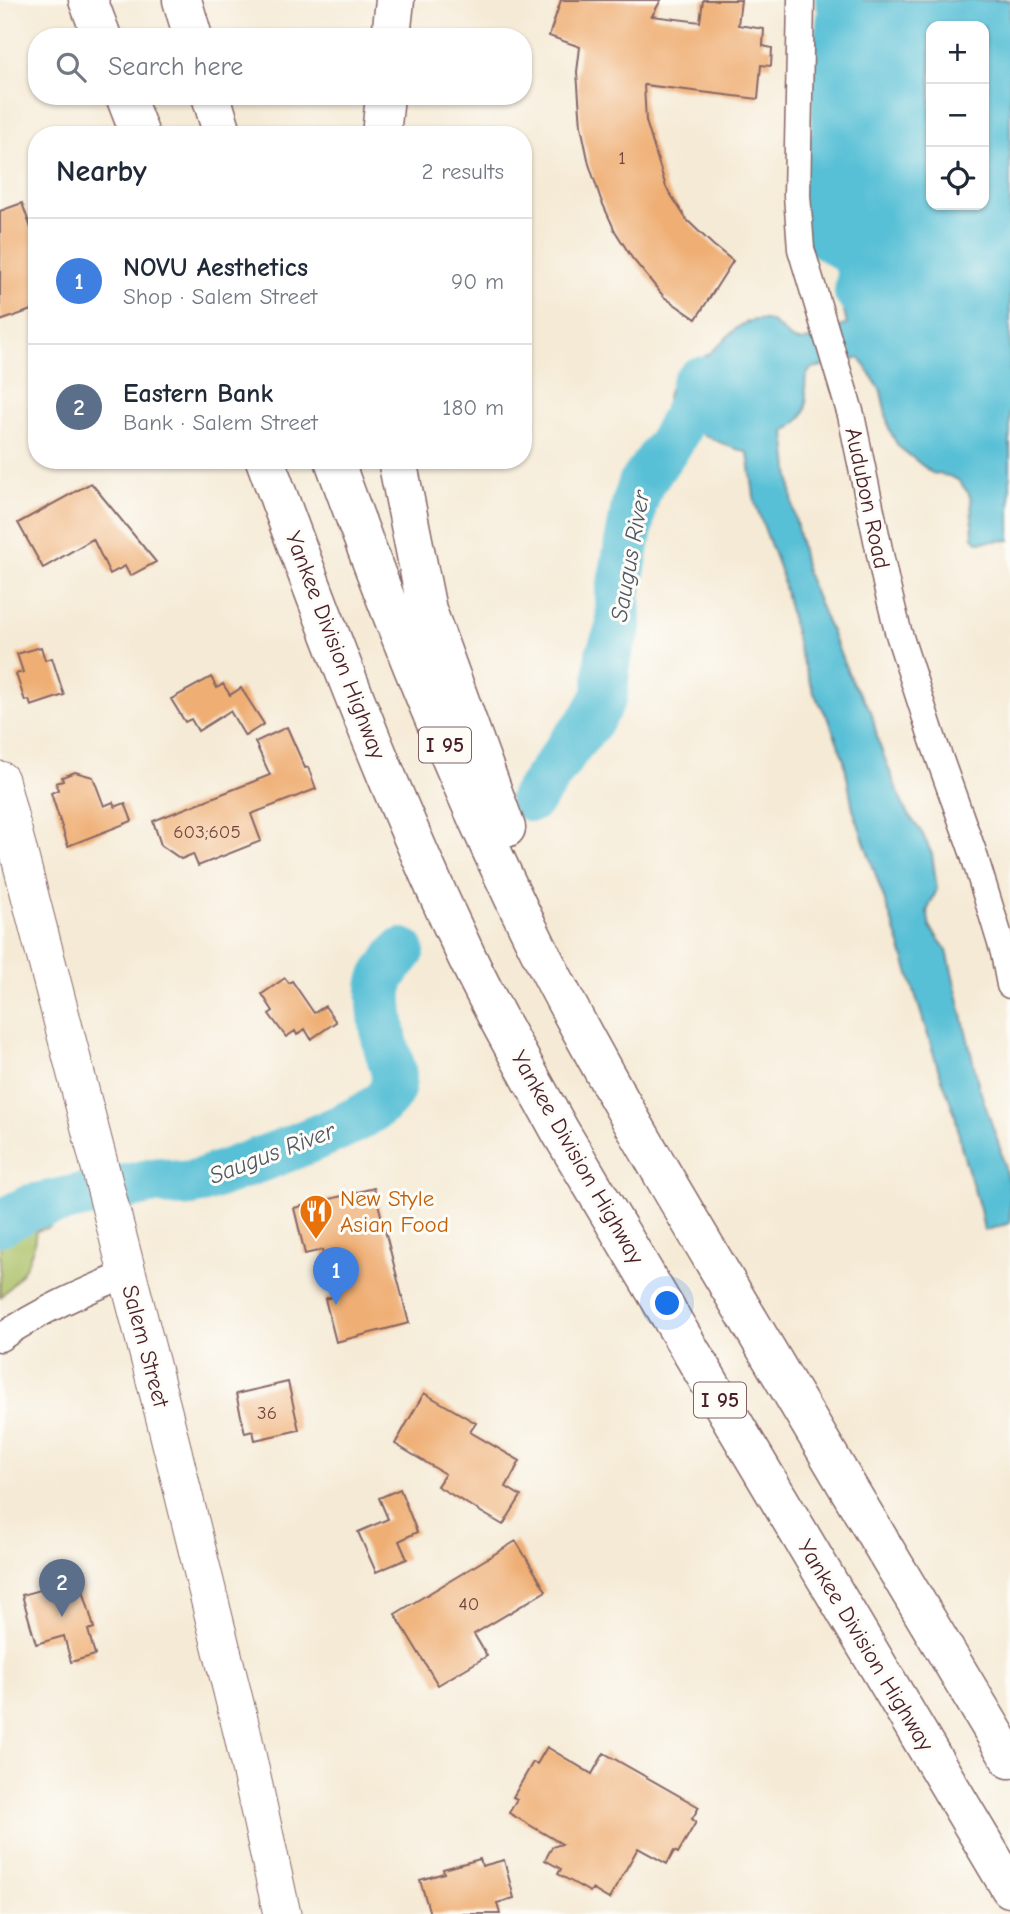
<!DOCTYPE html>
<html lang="en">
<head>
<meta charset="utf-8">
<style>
  :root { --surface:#fff; --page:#f6f6f7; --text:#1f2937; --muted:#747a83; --line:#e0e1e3; --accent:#d1495b }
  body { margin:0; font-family:"Comic Neue",sans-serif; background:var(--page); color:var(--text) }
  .controls { position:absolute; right:21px; top:21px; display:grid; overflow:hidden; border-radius:14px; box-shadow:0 2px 5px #0004 }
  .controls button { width:63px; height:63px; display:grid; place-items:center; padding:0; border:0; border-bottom:2px solid var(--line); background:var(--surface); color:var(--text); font:35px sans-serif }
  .you { position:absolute; left:668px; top:1304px; width:24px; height:24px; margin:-18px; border:5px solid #fff; border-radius:50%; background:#1a73e8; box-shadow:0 0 0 10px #1a73e833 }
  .badge { display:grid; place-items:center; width:46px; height:46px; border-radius:50%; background:var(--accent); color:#fff; font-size:23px; font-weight:700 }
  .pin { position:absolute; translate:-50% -58px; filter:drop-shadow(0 2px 4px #0008) }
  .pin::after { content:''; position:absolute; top:37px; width:24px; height:21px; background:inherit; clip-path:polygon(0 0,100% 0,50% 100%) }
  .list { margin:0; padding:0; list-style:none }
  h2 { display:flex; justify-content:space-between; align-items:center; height:91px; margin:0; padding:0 28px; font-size:30px }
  h2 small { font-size:23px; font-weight:400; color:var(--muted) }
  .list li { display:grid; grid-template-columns:46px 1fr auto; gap:21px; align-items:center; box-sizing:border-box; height:126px; padding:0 28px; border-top:2px solid var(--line) }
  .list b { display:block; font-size:26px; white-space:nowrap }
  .list p { margin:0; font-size:23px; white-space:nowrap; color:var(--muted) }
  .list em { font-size:23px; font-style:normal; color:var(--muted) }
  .icon { flex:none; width:38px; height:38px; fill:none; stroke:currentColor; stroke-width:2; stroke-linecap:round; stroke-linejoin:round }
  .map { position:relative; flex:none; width:1010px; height:1914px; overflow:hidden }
  .search { position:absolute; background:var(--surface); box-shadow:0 2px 5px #0004; left:28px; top:28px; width:504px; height:77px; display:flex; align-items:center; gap:18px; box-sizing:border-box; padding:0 24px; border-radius:28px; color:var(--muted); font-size:26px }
  .panel { position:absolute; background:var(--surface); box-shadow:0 2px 5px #0004; left:28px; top:126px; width:504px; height:343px; border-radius:28px }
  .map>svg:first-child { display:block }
  .green { fill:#a9bf63; stroke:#7a6f47; stroke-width:2 }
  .water { fill:#58c0d6; stroke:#517080; stroke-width:2; fill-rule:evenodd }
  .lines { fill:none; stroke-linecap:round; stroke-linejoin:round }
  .river { stroke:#58c0d6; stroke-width:46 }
  .building { fill:#efae73 }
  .minor-casing { stroke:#866666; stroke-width:29 }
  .secondary-casing { stroke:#866666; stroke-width:39 }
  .motorway-casing { stroke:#866666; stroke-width:41 }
  .minor { stroke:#fff; stroke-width:26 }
  .secondary { stroke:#fff; stroke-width:37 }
  .motorway { stroke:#fff; stroke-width:38 }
  .labels { text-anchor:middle; stroke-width:6; stroke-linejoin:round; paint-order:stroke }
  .number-label { font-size:19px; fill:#73433d }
  .shield { fill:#fdfcf7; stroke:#806168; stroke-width:2 }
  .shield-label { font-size:21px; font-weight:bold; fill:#4a1f2b }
  .street-label { font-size:23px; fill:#4a1f2b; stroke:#fdfcf7 }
  .food-label { font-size:23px; fill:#c56008; stroke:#fdfcf7; text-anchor:start }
  .water-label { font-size:24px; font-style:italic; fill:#4f5767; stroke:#fdfcf7 }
</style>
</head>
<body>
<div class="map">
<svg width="1010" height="1914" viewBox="0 0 1010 1914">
  <rect width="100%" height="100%" fill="#fdfcf7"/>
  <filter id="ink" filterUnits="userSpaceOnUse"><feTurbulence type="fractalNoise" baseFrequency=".0143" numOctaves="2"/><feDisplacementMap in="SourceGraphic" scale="14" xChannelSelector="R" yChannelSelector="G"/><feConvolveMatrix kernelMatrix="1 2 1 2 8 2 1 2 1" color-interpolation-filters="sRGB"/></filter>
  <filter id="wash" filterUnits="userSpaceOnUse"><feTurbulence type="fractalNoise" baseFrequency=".00686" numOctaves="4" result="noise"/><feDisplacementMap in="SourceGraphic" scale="28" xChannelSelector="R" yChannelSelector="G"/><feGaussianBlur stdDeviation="1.57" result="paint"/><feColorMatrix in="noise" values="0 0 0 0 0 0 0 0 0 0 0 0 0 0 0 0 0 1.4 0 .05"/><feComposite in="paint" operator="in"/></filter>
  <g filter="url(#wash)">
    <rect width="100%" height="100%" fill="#f5ead5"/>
    <path class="green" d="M34,1186L50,1227L36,1231C33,1261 21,1277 0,1297V1210L16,1191Z"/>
    <path class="water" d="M835,0H1010V540L978,542L973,537L971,501L969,494L958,480L949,476L932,473L898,446L889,429L881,391L860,358L813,368C798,378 810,396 805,411C801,420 793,426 785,432L793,508L807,575L852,682L871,711L878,741L904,808L922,833L932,854L937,889L927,911L930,927L947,951L979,1087L1000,1148L1010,1190V1223L984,1231L980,1209L962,1150L955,1114L938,1068L900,945L853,809L844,760L830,722L814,693L799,650L780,570L755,503L748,453C727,446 652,419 670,388C680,372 695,363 710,353C723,343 735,325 751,321C782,313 782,343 802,341C817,339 834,329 847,324L843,306L848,288L845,277L837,266L823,165L824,133L828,104L825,79L831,54L830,38ZM931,26H984V205H931Z"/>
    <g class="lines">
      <path class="river" d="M838,0L841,8L836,51L834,138L823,158L817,188L818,216L822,234C851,252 864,256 857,292
        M532,799L570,745L592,719L605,695L608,655L619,627L618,596L634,505L641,484L672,440L693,400V387L699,380L710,379L717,381
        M0,1223L31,1207L159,1180C174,1185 186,1185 201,1181C238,1167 374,1123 390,1093C399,1077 390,1062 386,1046C383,1034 377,993 381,982C385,971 394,961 402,951"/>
    </g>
    <g id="blocks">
      <path class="building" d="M561,0H661L652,16L700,22L703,0H741L738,25L764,29L763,46L772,48L771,66L761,65L758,99L644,85L646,121L666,187L687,220L713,245L733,261L696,319L664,297L632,258L615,231L601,200L589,164L581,126L577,72L580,47L549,36Z
        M22,203L37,245V308L0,321V211Z
        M91,483L156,562L130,576L125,566L110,574L93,539L43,568L18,523Z
        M41,647L45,660L52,658L64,695L31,706L29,700L25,701L16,674L23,672L17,654Z
        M211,677L217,688L223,684L230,695L241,688L264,724L245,736L230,711L198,731L191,719L185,722L171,699Z
        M287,727L305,768L308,767L316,789L251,814L261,841L198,866L193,854L181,859L161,845L153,821L270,775L255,742Z
        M75,772L93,777L104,806L113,802L115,807L125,803L132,821L68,846L51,793L58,790L56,783L63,781L62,777Z
        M285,978L289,983L292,981L314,1013L325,1006L336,1022L311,1039L305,1029L297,1035L295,1031L286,1037L269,1014L273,1011L262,994Z
        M374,1188L409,1323L336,1342L325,1299L334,1296L322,1250L305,1254L294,1208Z
        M288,1382L299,1430L255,1440L253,1431L245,1433L236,1394Z
        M424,1393L476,1423L470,1432L520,1461L506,1487L521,1496L503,1525L437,1486L445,1474L395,1444Z
        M400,1489L417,1532L399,1541L407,1559L376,1572L358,1532L388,1519L379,1498Z
        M516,1541L546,1591L474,1634L487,1656L438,1685L395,1614Z
        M80,1579L94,1628L88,1630L95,1655L71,1662L64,1636L36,1644L22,1595Z
        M547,1747L592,1774L604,1753L699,1807L692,1819L696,1822L678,1853L674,1851L667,1864L638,1848L609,1899L592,1889L590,1892L558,1874L561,1869L545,1860L552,1847L562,1844L509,1813L517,1799L513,1797L533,1762L537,1764Z
        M480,1859L482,1866L504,1860L514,1898L497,1903L500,1914H430L420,1880L444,1873L443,1869Z"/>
    </g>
  </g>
  <g filter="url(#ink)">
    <use href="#blocks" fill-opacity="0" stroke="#866666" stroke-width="2"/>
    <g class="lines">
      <defs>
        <path id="minor" d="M801,0L797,195L801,249L851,415L886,583L898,631L933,740L973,852L1004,953L1010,985
          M0,1338C39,1311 83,1292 127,1274"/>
        <path id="secondary" d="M0,780L164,1415L243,1736L282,1914"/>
        <path id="motorway" d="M88,0L102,37
          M182,0L193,37
          M391,37L395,0
          M125,96L140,135
          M211,96L223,135
          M381,135L385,96
          M265,460C324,621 385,783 458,938C488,1004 525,1067 560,1131L1010,1888
          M334,460C394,627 460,791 539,950C603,1077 677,1199 750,1322C836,1468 923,1614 1010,1759
          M397,460L427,610L506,828"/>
      </defs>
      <use href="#minor" class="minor-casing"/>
      <use href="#secondary" class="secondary-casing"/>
      <use href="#motorway" class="motorway-casing"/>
      <use href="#minor" class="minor"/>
      <use href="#secondary" class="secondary"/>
      <use href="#motorway" class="motorway"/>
    </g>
  </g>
  <defs>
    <symbol id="restaurant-pin" viewBox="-11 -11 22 30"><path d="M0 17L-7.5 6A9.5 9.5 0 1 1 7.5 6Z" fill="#e8710a" stroke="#fdfcf7"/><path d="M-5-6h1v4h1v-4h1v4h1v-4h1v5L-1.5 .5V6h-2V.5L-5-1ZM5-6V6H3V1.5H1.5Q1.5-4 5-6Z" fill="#fff"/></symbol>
  </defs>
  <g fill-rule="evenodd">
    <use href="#restaurant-pin" x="297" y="1192" width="38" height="52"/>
  </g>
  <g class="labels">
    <g class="number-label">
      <text x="622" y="164">1</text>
      <text x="207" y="838">603;605</text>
      <text x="267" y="1419">36</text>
      <text x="469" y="1610">40</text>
    </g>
    <g class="shield">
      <rect x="419" y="727.5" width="52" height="35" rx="5"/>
      <rect x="694" y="1382.5" width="52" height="35" rx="5"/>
    </g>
    <g class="shield-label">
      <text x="445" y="752">I 95</text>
      <text x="720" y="1407">I 95</text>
    </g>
    <g class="street-label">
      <text transform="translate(868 498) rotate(78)" y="8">Audubon Road</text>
      <text transform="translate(336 645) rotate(69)" y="8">Yankee Division Highway</text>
      <text transform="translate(578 1157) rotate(60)" y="8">Yankee Division Highway</text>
      <text transform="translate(146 1346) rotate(75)" y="8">Salem Street</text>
      <text transform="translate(866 1645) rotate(59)" y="8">Yankee Division Highway</text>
    </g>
    <g class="food-label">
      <text x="340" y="1206">New Style<tspan x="340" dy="26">Asian Food</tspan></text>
    </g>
    <g class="water-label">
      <text transform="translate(630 556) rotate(-80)" y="8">Saugus River</text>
      <text transform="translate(272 1153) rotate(-21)" y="8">Saugus River</text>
    </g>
  </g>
</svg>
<div class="controls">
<button>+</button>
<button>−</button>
<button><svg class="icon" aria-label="locate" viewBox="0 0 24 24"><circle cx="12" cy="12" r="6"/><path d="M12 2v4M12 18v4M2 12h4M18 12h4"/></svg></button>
</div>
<div class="you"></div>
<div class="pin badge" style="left:336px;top:1305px;background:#3f7fe0">1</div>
<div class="pin badge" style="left:62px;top:1617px;background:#5c6f8a">2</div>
<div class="search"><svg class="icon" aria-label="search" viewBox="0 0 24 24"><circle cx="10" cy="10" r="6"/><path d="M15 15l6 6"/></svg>Search here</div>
<section class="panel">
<h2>Nearby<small>2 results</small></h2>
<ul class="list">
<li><span class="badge" style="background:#3f7fe0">1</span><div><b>NOVU Aesthetics</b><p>Shop · Salem Street</p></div><em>90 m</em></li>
<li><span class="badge" style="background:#5c6f8a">2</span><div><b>Eastern Bank</b><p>Bank · Salem Street</p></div><em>180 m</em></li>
</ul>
</section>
</div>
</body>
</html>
